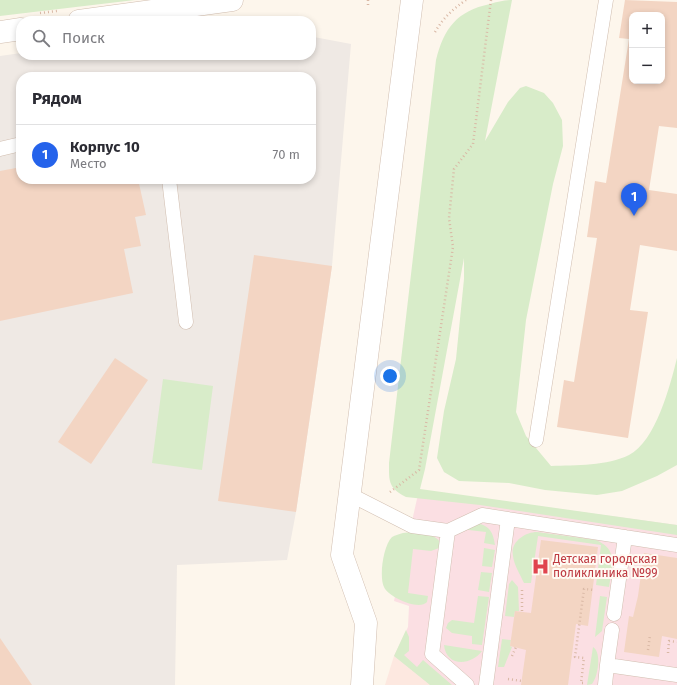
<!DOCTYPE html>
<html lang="ru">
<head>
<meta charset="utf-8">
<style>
  :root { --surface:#fff; --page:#f7f7f7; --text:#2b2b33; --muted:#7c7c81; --line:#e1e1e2; --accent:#2563eb }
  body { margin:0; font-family:"Fira Sans",sans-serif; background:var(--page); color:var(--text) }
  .controls { position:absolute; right:12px; top:12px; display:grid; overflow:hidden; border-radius:8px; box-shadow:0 2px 6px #0003 }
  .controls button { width:36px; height:36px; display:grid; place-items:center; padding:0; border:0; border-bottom:1px solid var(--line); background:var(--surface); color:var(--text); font:20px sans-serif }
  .you { position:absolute; left:390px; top:376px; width:14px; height:14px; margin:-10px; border:3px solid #fff; border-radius:50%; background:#1a73e8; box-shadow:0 0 0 6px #1a73e833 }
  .badge { display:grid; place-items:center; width:26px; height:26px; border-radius:50%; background:var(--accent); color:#fff; font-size:13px; font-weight:700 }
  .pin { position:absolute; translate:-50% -33px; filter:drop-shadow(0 1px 2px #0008) }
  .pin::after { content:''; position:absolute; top:21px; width:14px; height:12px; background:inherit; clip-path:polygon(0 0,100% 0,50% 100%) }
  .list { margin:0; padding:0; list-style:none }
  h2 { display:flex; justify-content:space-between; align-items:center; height:52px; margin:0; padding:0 16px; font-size:17px }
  h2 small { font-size:13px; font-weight:400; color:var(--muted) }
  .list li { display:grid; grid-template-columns:26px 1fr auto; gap:12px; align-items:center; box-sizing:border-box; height:60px; padding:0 16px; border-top:1px solid var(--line) }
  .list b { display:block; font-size:15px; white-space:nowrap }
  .list p { margin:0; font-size:13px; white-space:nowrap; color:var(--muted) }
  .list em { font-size:13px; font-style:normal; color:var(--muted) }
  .icon { flex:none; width:22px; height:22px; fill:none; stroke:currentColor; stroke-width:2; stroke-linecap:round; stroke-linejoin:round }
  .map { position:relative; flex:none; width:677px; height:685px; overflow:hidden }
  .search { position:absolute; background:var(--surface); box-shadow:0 2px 6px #0003; left:16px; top:16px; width:300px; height:44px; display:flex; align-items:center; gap:10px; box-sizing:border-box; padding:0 14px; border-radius:16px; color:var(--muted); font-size:15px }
  .panel { position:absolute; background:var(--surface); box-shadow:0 2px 6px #0003; left:16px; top:72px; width:300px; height:112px; border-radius:16px }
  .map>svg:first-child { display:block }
  .commercial { fill:#fde8e0 }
  .industrial { fill:#efe9e4; fill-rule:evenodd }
  .medical { fill:#fbdfe3 }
  .green { fill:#d8ecc9 }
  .building { fill:#f3d5c3; fill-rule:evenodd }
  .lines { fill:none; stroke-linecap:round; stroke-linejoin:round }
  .lane-casing { stroke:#d1beb0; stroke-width:15 }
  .street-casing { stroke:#d1beb0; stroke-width:23 }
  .path { stroke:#d9b8a5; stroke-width:2.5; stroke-dasharray:1 3; stroke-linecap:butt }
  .lane { stroke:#fff; stroke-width:14 }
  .street { stroke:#fff; stroke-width:22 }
  .labels { text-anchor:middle; stroke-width:4; stroke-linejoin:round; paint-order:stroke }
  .health-label { font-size:12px; fill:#be3a42; stroke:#fffaf3; text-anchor:start }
</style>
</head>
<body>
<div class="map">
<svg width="677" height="685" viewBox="0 0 677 685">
  <rect width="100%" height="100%" fill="#fdf6ec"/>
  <path class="commercial" d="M394,656L430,685H385Z"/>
  <path class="industrial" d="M311,34L314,37L351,44L332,266L296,512L287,560L177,565L175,685H0V56L21,53V55H311ZM21,77H311V179H21Z"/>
  <path class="medical" d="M419,490L677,525V685H430L394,656L408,627L409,606L394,601Z"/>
  <path class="green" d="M0,0H135L0,16Z
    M512,0L485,141L508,102L520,88L526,86L544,93L553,103L562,120L563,146L553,184L526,320L516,412L526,436L551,466C576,465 607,466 629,455C656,441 670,386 677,358V465L657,476L622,491L597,495L545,490L509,483L459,481L444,472L437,458L444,411L456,359L464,279V258L425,469L420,489L677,525V535L480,505L406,497C388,488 389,481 389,463L436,60C444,28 457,11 490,4C497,2 504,0 512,0Z
    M163,379L213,386L202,470L152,463Z
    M475,523C489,525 493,531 495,545L484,543L486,532L460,529Z
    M537,532L596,540C619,550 612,566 609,587L596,585L601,545L538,536L531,583H524C520,574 514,565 513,556C510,542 525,532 537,532Z
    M403,533C415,532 433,532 440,542L439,548L431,551L413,549L408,593L428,596L427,602C419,611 388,597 384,587C379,577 383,546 392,537C395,535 400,534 403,533Z
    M484,548L495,550L492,567L482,566Z
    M481,572L492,573L489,592L478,590Z
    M512,580L518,587L519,611H515L514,617L505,616L509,584Z
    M478,596L489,597L482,645L472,644V636L452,633L446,628L448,623L452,620L474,623Z
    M600,596L607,597L602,631L595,637Z
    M406,630L409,637V651L404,655L417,667L423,660L452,685H430L394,656Z
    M502,639L511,640L510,646L512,647L504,667H498Z
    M444,645L482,651C471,666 446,667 444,645Z
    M593,647C602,652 598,677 592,684L587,685Z"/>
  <path class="building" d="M625,0L677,2V128L659,126L649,190L677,194V251L640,245L630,310L648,312L628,438L557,427L564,380L574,382L597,238L587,237L595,181L606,183L629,39L619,38ZM632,15H662V81H632Z
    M21,167V179H138L146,215L135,217L141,246L124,249L133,293L0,321V171Z
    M254,255L332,266L296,512L218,501Z
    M115,358L148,380L91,464L58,442Z
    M541,540L598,547L588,626L576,624L568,685H521L526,650L510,646L515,611L531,613Z
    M644,553L677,558V639L662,636L659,657L624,652L629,616L633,617L638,596Z
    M0,638L32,685H0Z"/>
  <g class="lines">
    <defs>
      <path id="lane" d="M0,149L21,144
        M169,179L186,322
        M536,440L606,0
        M349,494L412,526L448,531L482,515L677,545
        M448,531L432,654L467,685
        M614,614L625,537
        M607,665L612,630
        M486,685L508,519
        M605,685L607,665L677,675"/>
      <path id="street" d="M79,21L232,0
        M0,32L21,29
        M362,685L366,623L342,555L412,0"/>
    </defs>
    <use href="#lane" class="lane-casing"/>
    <use href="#street" class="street-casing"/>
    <path class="path" d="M368,5V0
      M40,13L57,11
      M435,32C443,18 453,9 466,0
      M390,492L419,470L453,247L449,218L454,169L473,144L491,0
      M522,590V611
      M648,650L650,635
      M668,653L669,641L677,642
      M512,656L516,647
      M508,679L522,681
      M583,683H581L584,658L575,657L584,589L595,590"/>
    <use href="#lane" class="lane"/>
    <use href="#street" class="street"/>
  </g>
  <defs>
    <symbol id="hospital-bare" viewBox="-9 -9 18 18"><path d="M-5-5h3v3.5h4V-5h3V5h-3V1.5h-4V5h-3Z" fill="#e0444e" stroke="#fffaf3" stroke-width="2.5" paint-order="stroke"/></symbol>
  </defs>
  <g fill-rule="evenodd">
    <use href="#hospital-bare" x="528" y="554" width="25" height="25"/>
  </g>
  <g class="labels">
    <g class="health-label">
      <text x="553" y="563">Детская городская<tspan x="553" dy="14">поликлиника №99</tspan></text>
    </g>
  </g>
</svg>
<div class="controls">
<button>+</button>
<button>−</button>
</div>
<div class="you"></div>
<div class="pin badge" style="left:634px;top:216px">1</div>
<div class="search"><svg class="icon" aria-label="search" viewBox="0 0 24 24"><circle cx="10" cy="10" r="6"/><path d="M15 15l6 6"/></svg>Поиск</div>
<section class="panel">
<h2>Рядом<small></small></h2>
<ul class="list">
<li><span class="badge">1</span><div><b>Корпус 10</b><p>Место</p></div><em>70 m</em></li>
</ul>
</section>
</div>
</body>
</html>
